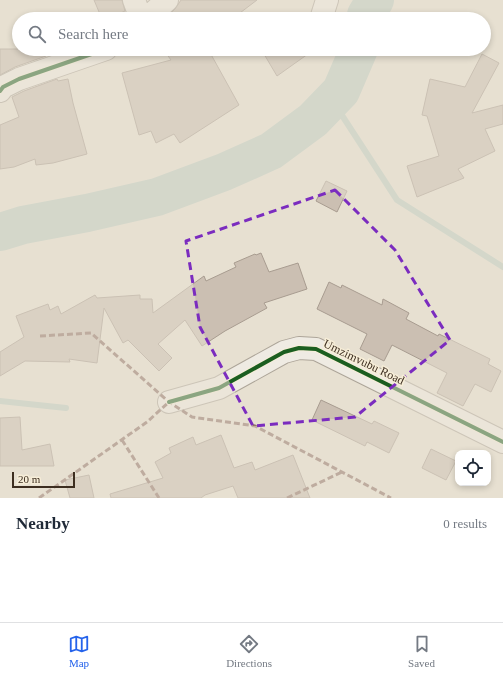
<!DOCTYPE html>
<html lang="en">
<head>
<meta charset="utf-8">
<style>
  :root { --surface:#fff; --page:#f2f2f3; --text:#1f2937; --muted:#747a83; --line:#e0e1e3; --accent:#2563eb }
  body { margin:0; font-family:"Times New Roman",serif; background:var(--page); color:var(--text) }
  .controls { position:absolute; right:12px; bottom:12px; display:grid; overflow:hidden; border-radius:8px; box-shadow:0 2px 6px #0003 }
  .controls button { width:36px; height:36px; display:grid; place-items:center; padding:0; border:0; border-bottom:1px solid var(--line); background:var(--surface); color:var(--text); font:20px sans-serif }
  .scale { position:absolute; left:12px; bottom:10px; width:63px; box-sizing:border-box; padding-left:4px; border:2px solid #3d2e20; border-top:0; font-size:11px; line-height:14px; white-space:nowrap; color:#3d2e20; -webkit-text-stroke:3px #f7eed8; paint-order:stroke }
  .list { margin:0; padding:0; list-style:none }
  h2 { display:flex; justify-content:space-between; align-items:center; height:52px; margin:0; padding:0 16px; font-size:17px }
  h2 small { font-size:13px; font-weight:400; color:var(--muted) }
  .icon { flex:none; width:22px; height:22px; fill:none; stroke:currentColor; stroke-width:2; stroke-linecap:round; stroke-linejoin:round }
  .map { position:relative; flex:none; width:503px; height:498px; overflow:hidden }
  .search { position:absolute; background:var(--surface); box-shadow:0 2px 6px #0003; left:12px; right:12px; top:12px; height:44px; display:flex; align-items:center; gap:10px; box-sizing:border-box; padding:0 14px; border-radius:22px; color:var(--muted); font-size:15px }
  .sheet { height:124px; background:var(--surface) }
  nav { display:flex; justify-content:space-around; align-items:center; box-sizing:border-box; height:56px; border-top:1px solid var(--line); background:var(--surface); font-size:11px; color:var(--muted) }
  nav a { display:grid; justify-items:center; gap:2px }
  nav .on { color:var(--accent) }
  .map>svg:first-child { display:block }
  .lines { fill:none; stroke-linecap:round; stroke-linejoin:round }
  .stream { stroke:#bcccc2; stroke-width:6 }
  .river { stroke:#bcccc2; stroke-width:38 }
  .building { fill:#cbbfb2; stroke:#a89c90 }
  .minor-casing { stroke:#ada599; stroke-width:24 }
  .minor { stroke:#efebe3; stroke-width:22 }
  .quiet { stroke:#8d6e63; stroke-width:3; stroke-dasharray:6 3; stroke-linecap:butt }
  .cycleway-casing { stroke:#f7eed8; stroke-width:6 }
  .cycleway { stroke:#1b5e20; stroke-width:4 }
  .marked { fill:none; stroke:#7b2cbf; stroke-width:3; stroke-dasharray:8 5; stroke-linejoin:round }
  .labels { text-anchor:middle; stroke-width:3; stroke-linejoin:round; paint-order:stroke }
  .street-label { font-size:12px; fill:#3d2e20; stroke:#f7eed8 }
</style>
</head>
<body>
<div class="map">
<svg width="503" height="498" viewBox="0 0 503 498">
  <rect width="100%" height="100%" fill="#e7e0d1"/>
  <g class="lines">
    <path class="stream" d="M332,100L397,200L503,267
      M0,401L66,408"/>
    <path class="river" d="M365,19L366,15L375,0
      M0,232L23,225L87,213L157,197L224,172L271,151L313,120L341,91L359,49"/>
  </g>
  <path class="building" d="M94,0H122L125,11L108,19H102Z
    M181,0H257L232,19H165L175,9Z
    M0,49H43L46,56L15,67L0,75Z
    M163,49H208L239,105L180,143L174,134L156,143L151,131L139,135L122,73L171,60Z
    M261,49H315L277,76Z
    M482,54L499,63L472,113L503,105V124L485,129L495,151L458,169L464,178L417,197L407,166L439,156L427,116L422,115L430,79L465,87Z
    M57,79L58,81L68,79L73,103L87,154L53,163L36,165L35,159L14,167L0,169V125L19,117L12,97L24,91Z
    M326,181L347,191L337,212L316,201Z
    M261,253L269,272L298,263L307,289L264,303L267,308L225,331L202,346L185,320L158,344L172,358L159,371L128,340L123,343L104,308L97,363L69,359L70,362L25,361L0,376V352L24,337L16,316L48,304L50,310L58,306L61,314L95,295L97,298L140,295V299H152L153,313L204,276L206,281L236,267L234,263L255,254L256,255Z
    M329,282L341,288L342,285L382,305L383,299L409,313L406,319L438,336L439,334L490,359L488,364L501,371L491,392L475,384L463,406L437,393L447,373L392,345L384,361L360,349L367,334L317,309Z
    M321,400L372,424L374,421L399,433L389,453L367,442L365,446L312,420Z
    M20,417L22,450L50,444L54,466H0V418Z
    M221,435L234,468L252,462L255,470L293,455L310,498H238L233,486L205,495L201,498H111L110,494L163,478L155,462L171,453L169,448L193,437L196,445Z
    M431,449L456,461L446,480L422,468Z
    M89,475L94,498H70L65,480Z"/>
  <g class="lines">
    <defs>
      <path id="minor" d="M134,0L141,19
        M146,19L167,0
        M321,19L327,0
        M0,91L3,87L19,79L106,49
        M169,402L219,388L284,352L299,348L316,349L503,442"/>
    </defs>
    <use href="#minor" class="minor-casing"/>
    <use href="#minor" class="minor"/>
    <path class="quiet" d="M40,336L91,333L169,402L192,417L255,426L391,498
      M122,440L159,498
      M39,498L147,422L169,402
      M287,498L342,472"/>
    <defs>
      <path id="cycleway" d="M0,91L3,87L19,79L106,49
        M169,402L219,388L284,352L299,348L316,349L503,442"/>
    </defs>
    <use href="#cycleway" class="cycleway-casing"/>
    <use href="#cycleway" class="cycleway"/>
  </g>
  <path d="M0 0H503V498H0ZM335,190L395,250L450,340L355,417L253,426L200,327L186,241Z" fill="#e7e0d1" fill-opacity=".55" fill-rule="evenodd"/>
  <path class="marked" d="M335,190L395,250L450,340L355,417L253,426L200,327L186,241Z"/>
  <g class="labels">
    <g class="street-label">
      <text transform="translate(364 362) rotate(26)" y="4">Umzimvubu Road</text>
    </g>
  </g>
</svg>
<div class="controls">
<button><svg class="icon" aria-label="locate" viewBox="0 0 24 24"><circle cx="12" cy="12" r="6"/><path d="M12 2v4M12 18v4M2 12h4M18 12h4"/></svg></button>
</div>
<div class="scale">20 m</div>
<div class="search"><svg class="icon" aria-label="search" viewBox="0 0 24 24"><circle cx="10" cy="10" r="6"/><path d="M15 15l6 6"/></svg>Search here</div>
</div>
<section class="sheet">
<h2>Nearby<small>0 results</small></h2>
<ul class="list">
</ul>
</section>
<nav>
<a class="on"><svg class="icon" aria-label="map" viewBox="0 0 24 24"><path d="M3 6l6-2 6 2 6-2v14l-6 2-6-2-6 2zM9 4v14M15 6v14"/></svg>Map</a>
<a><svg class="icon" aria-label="directions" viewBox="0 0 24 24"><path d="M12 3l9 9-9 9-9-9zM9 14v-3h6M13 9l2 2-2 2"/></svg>Directions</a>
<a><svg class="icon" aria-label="saved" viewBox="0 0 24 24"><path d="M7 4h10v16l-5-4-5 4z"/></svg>Saved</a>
</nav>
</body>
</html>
